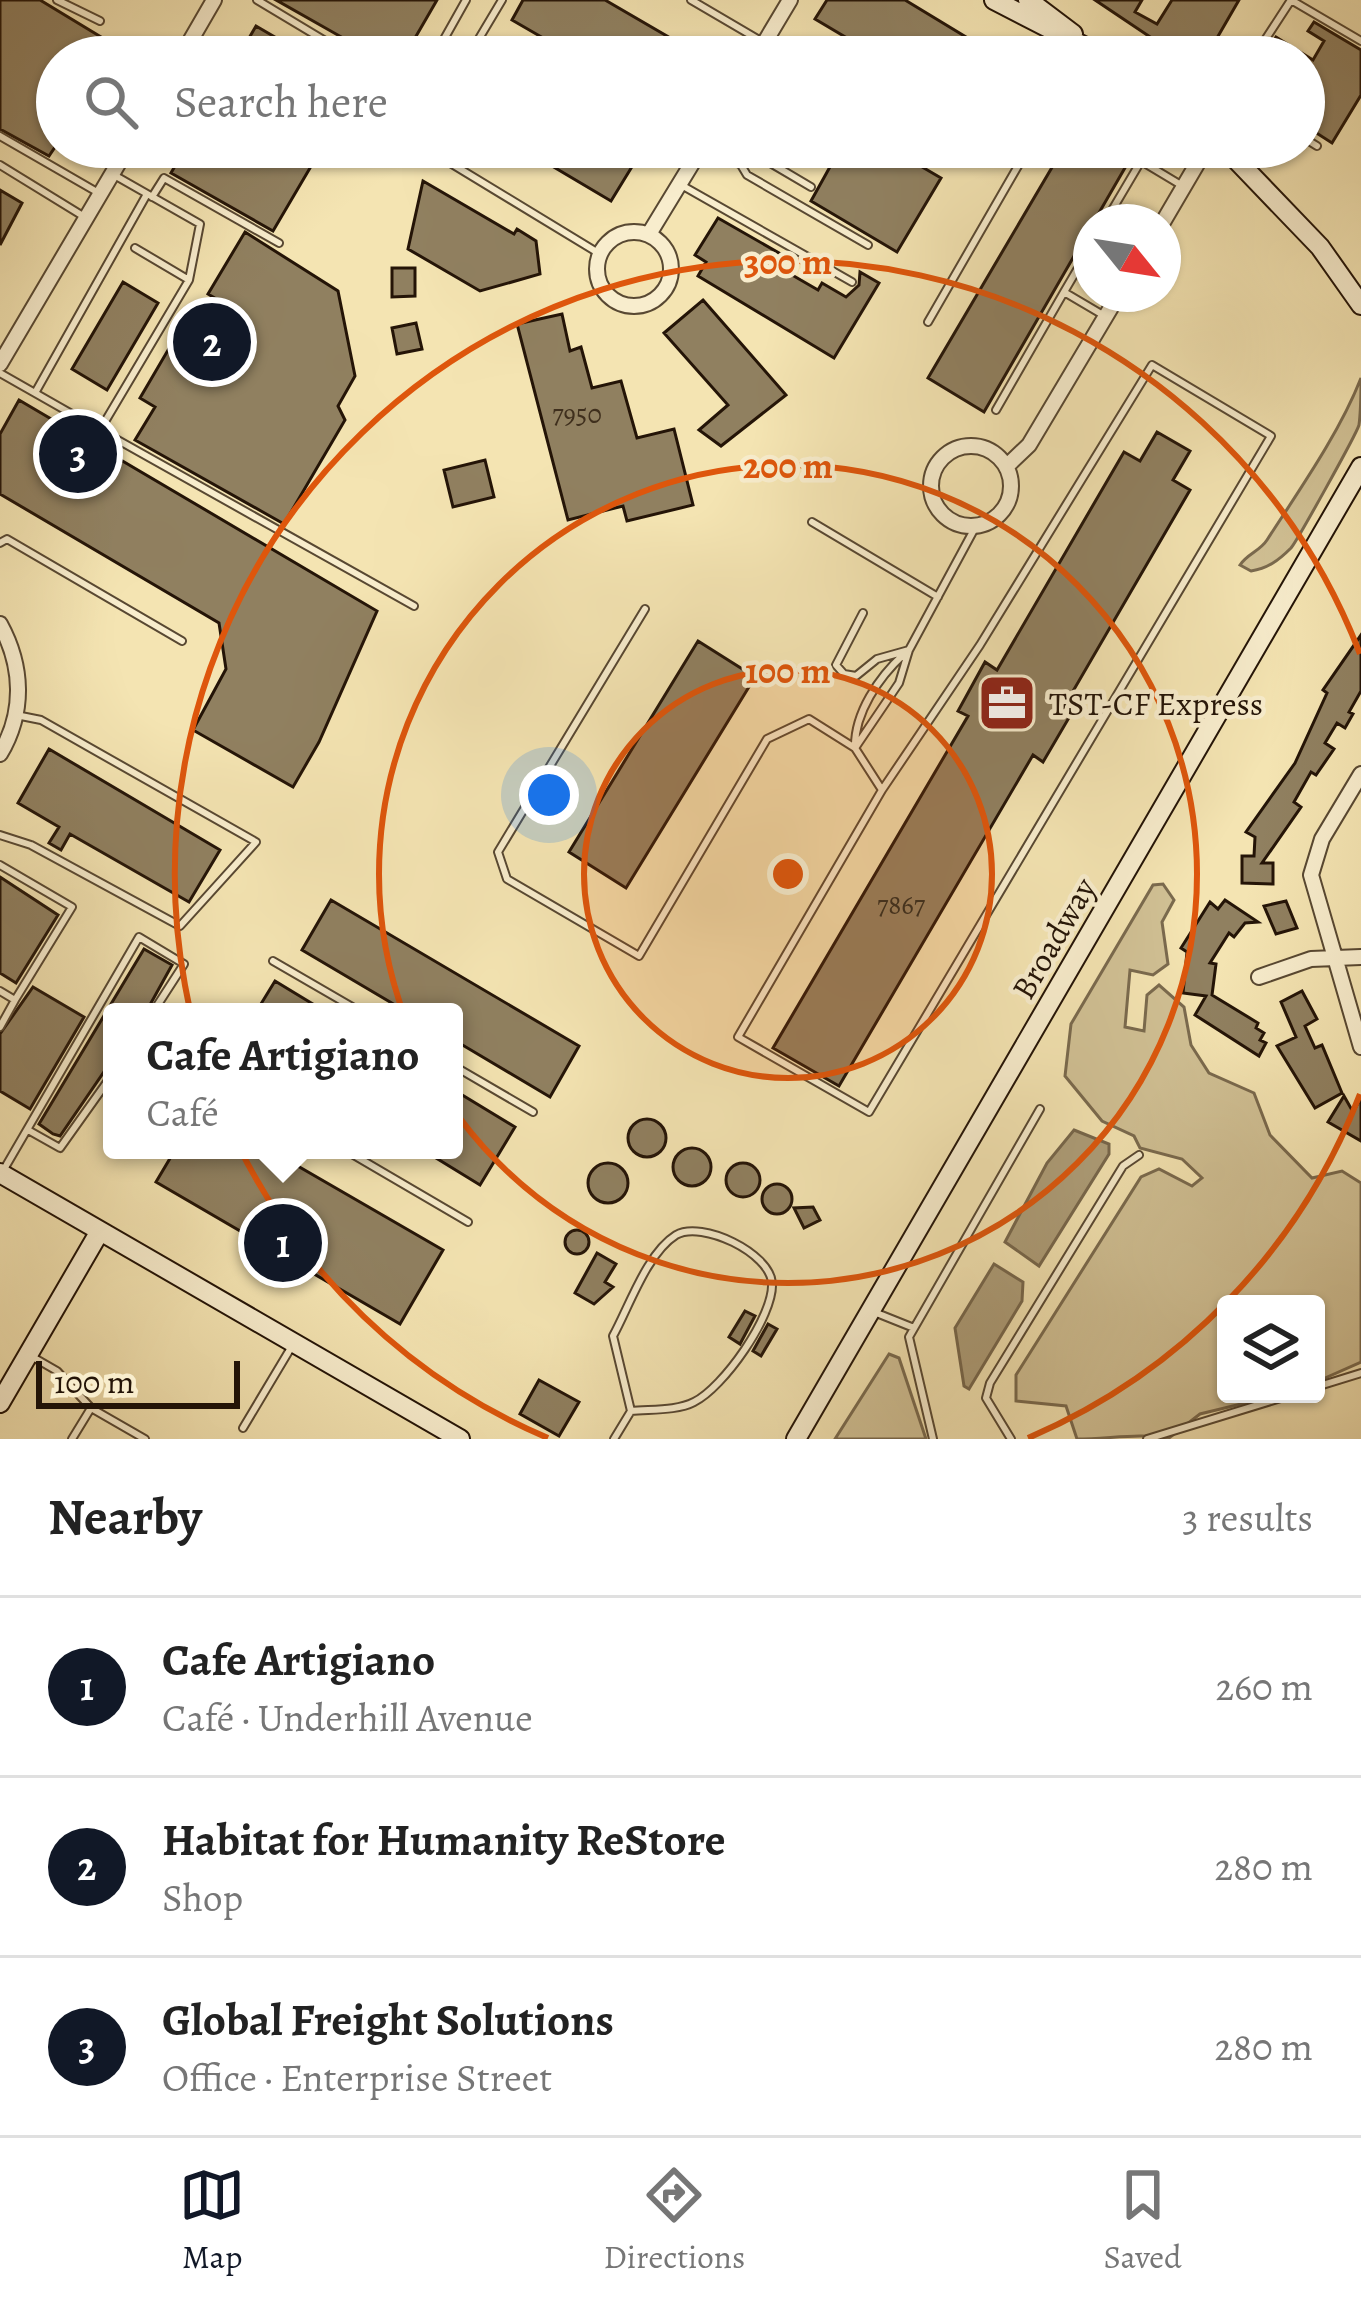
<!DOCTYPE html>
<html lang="en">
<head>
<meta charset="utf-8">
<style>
  :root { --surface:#fff; --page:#f6f6f6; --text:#222; --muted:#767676; --line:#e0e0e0; --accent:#111827 }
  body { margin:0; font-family:Alegreya,serif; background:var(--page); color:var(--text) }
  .controls { position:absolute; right:36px; bottom:36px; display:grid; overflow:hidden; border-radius:12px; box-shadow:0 3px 9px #0004 }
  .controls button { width:108px; height:108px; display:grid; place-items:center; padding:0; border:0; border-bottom:3px solid var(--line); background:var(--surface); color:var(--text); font:60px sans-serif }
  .compass { position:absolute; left:1073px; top:204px; width:108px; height:108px; border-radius:50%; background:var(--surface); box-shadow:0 3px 9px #0004; rotate:120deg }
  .scale { position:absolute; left:36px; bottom:30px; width:204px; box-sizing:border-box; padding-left:12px; border:6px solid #241407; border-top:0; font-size:33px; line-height:42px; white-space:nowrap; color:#241407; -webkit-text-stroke:9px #f8edcd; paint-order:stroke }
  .you { position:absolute; left:549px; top:795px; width:42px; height:42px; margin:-30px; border:9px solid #fff; border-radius:50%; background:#1a73e8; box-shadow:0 0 0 18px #1a73e833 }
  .badge { display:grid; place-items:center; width:78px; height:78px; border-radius:50%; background:var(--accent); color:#fff; font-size:39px; font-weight:700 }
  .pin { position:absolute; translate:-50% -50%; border:6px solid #fff; box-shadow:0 3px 12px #0006 }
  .popup { position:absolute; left:103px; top:1003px; width:360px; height:156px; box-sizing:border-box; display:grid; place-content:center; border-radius:12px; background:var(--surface); filter:drop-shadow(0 3px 9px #0005); font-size:39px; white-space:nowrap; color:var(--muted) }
  .popup b { font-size:45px; color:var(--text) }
  .popup::after { content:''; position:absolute; left:50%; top:100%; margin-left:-24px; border:24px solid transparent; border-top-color:var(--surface) }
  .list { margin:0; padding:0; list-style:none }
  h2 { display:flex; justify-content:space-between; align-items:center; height:156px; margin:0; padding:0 48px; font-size:51px }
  h2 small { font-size:39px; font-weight:400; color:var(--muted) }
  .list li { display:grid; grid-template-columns:78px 1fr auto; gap:36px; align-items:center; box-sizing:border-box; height:180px; padding:0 48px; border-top:3px solid var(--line) }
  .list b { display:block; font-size:45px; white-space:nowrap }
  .list p { margin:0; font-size:39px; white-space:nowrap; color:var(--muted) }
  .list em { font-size:39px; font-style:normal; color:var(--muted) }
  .icon { flex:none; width:66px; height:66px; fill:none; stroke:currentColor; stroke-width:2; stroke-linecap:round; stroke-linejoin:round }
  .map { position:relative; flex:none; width:1361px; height:1439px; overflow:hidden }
  .search { position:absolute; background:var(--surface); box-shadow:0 3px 9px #0004; left:36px; right:36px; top:36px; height:132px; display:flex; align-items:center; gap:30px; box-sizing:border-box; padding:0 42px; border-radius:66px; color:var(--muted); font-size:45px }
  .sheet { height:696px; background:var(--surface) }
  nav { display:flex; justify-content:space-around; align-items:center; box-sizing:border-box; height:168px; border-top:3px solid var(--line); background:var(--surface); font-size:33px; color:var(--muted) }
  nav a { display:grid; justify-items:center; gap:6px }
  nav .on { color:var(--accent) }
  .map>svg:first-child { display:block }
  .green { fill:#d1c195; stroke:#7a6a4e; stroke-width:3 }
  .water { fill:#ad9d78; stroke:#76664b; stroke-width:3 }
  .building { fill:#908060; stroke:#241407; stroke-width:3 }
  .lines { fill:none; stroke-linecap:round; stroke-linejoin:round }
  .lane-casing { stroke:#584832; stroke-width:10 }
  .street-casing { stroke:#584832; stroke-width:18 }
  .secondary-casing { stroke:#241407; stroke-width:22 }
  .lane { stroke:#f8edcd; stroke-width:6 }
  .street { stroke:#f8edcd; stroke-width:14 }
  .secondary { stroke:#f8edcd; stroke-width:18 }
  .ring { fill:none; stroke:#de560c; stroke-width:6 }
  .labels { text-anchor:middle; stroke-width:9; stroke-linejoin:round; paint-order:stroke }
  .number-label { font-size:27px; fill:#3f2f1d }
  .poi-label { font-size:33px; fill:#241407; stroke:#f8edcd; text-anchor:start }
  .street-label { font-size:33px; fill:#241407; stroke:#f8edcd }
  .centre { fill:#de560c; stroke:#f8edcd; stroke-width:6 }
  .ring-label { font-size:36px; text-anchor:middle; font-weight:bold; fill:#de560c; stroke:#f8edcd; stroke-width:9; stroke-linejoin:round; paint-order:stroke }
</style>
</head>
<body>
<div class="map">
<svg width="1361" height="1439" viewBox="0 0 1361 1439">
  <rect width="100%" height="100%" fill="#f4e4b2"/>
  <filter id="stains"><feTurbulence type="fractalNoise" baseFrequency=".00167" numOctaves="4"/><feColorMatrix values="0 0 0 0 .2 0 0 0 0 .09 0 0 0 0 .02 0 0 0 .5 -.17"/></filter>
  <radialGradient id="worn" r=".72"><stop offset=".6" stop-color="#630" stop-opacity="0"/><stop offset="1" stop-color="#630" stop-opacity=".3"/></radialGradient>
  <path class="green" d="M1361,378C1361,393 1361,410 1359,425C1356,435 1297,541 1291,548C1278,561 1268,568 1251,571L1240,565C1247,554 1260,551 1267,540C1300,489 1340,432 1361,378Z
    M1163,884L1174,900L1162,922L1168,964L1153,975L1130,970L1125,1027L1144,1031L1147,995L1159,985L1184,1007L1191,1045L1209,1073L1254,1093L1270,1135L1312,1178L1342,1171L1361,1183V1362L1316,1382V1304H1226V1394H1282L1200,1414L1169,1438C1138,1433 1109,1439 1077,1439L1066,1406L1016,1401V1375L1141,1177L1159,1169L1192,1186L1202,1178L1182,1159L1140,1148L1134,1136L1102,1121L1065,1076L1071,1024L1153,885Z
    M889,1354L899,1358L926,1439H835Z"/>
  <path class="water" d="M1074,1130L1109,1144V1154L1039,1266L1005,1242L1047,1163Z
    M994,1264L1023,1282L1022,1301L969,1389L964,1386L955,1328Z"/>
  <path class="building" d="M0,0H40L134,57H57V144L49,156L0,129Z
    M276,0H437L404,57H359V47Z
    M523,0H605L703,57H576L512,20Z
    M827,0H905L999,57H879L815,19Z
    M1095,0H1142L1135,12L1157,24L1172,0H1239L1206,57H1180Z
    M1314,22L1361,50V95L1332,143L1304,125V57H1264L1276,37L1313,60L1324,41L1308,31Z
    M256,26L309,57H238Z
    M186,147H305L310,168L273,231L171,173Z
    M520,147H644L611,201Z
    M841,147H888L941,178L897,252L811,201Z
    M1064,147H1137L984,412L928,378Z
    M423,181L514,234L517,229L536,241L540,274L480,291L408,249Z
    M0,190L22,203L0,245Z
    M718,218L786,257L780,268L818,290L822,283L846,297L859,285L860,272L879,283L834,358L698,276L706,262L695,255Z
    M245,232L338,291L355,376L338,406L345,420L284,524L135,440L155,407L140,398L171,345L186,354L218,300L208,294Z
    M392,268H415V296L392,297Z
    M123,282L158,303L107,390L72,369Z
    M703,300L786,395L721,446L699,430L728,405L664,333Z
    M562,314L570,351L581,347L592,388L621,381L637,438L674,429L693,505L627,521L623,506L568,520L517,324Z
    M416,323L422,349L397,354L392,328Z
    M19,400L377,611L319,742L293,787L193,730L226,669L219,623L0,494V434Z
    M1157,432L1190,451L1173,480L1190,490L1062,710L1070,716L1043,762L1033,755L839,1086L773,1048L968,716L958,711L985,662L997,670L1124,452L1140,461Z
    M485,460L494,497L453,507L444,470Z
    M1361,635V691L1349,712L1353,714L1345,728L1337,723L1325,743L1334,749L1316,775L1311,772L1294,802L1301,807L1262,863H1273V884L1242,883V856H1254L1255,837L1246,832L1295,763L1327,693L1323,690Z
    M698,641L755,677L626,888L569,852Z
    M49,749L220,850L189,902L70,834L61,850L49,843L59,827L18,803Z
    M0,877L58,915L16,983L0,973Z
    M331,900L579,1046L550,1097L454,1040V1012H407L302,950Z
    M1225,900L1258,922L1245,923L1234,937L1229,933L1210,963L1216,964L1212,995L1258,1023L1256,1028L1264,1033L1260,1040L1266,1043L1259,1056L1195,1015L1206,996L1183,993L1187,952L1181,948L1210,902L1218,909Z
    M1286,901L1297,928L1276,934L1264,906Z
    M144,949L172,965L146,1012H112V1068L108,1066L60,1136L53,1134L39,1124Z
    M275,981L326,1012H256Z
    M33,987L84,1017L30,1109L0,1091V1034Z
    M1302,991L1317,1019L1305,1026L1315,1048L1322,1045L1342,1093L1315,1108L1277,1046L1296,1037L1281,1002Z
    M454,1090L515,1127L480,1185L423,1150H454Z
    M1344,1096L1353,1112L1361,1098V1141L1328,1122Z
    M628 1138a19 19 0 1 1 38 0a19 19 0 1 1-38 0Z
    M673 1167a19 19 0 1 1 38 0a19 19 0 1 1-38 0Z
    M175,1150H270L443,1250L400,1324L156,1182Z
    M588 1183a20 20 0 1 1 40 0a20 20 0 1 1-40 0Z
    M726 1180a17 17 0 1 1 34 0a17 17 0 1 1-34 0Z
    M762 1199a15 15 0 1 1 30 0a15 15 0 1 1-30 0Z
    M813,1207L820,1220L804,1228L794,1208Z
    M565 1242a12 12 0 1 1 24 0a12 12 0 1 1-24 0Z
    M597,1253L616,1264L605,1282L613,1287L594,1304L575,1293Z
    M745,1311L755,1316L740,1344L729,1337Z
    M768,1324L777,1329L761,1356L753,1351Z
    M539,1380L579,1402L559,1436L520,1414Z"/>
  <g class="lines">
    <defs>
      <path id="lane" d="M57,0L100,21
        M257,0L352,57
        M691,0L761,41
        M434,57L466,0
        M468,57L502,0
        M1254,57L1291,0L1361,41
        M0,136L97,192
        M1304,138L1317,146
        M439,147L442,158L600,254
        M709,147L741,165L747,175L868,245
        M750,151L811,187
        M0,165L83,216
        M741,165L752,147
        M683,186L852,282
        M152,197L164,178L279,243
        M1105,222L1141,161L1181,185
        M135,248L189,280
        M1064,292L1091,246
        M928,322L1029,147
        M0,373L100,430L189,280L200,224L114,175
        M35,393L147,194
        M996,410L1064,292L1103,315
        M100,430L414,606
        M812,522L938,597
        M0,543L7,539L182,641
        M645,609L498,852L507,879L639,956L767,739L809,719L855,748L882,790L738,1037L869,1112L1271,436L1152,365L980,645L882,790
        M863,613L836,665L844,674L856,676L877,659L909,650
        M855,748L899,683L909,650L976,526
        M855,748C854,713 879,677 904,654
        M0,835L31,845L180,926L256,842L41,720L16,715
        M0,865L72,907L15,1000
        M273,961L361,1012
        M0,991L15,1000L0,1027
        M454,1066L533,1112
        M28,1130L60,1148L112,1075
        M345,1150L468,1222
        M3,1171L139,937L184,964L153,1012
        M874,1312L914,1328
        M31,1356L57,1371L91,1408L145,1439
        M1316,1387L1361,1373
        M243,1428L292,1346
        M72,1439L91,1408
        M614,1439L631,1411L613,1336C629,1307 647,1253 676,1235C702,1220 770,1253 772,1283C774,1316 723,1388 694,1402C677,1411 650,1409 631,1411
        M933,1439L909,1337L1040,1109
        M1011,1439L986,1398L990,1383L1123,1166L1139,1155
        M1147,1439L1294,1394"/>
      <path id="street" d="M181,57L214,0
        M756,57L790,0
        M1163,222L1207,147
        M597 269a37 37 0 1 1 74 0a37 37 0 1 1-74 0Z
        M649,234L702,147
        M0,364L128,147
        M931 486a40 40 0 1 1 80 0a40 40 0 1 1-80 0Z
        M1007,466L1029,445L1119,294
        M0,624C23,666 25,712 0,754
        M1361,774L1322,839L1311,875L1361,1047
        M1259,977L1311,959L1361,957"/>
      <path id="secondary" d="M994,0L1105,57
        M1028,0L1073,34
        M1224,147L1320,247L1361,305
        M0,1173L460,1439
        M0,1403L100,1231
        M796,1439L1361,467"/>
    </defs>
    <use href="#lane" class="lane-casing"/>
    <use href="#street" class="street-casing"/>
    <use href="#secondary" class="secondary-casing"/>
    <use href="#lane" class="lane"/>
    <use href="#street" class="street"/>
    <use href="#secondary" class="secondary"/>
  </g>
  <circle cx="788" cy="874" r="204" fill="#de560c" fill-opacity=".12"/>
  <g class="ring">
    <circle cx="788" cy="874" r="204"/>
    <circle cx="788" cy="874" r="409"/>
    <path d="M1360 1094A613 613 0 0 1 1028 1438M548 1438A613 613 0 1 1 1360 654"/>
  </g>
  <defs>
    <symbol id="office-square" viewBox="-11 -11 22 22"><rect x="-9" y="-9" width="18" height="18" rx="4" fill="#8f2418" stroke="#f8edcd"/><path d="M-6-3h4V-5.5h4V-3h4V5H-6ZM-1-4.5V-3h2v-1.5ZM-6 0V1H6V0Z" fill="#fff"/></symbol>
  </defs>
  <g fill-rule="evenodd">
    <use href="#office-square" x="974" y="670" width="66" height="66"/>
  </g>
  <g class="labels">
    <g class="number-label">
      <text x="577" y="423">7950</text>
      <text x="901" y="914">7867</text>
    </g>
    <g class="poi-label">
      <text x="1049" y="715">TST-CF Express</text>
    </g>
    <g class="street-label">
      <text transform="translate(1053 938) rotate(-60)" y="12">Broadway</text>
    </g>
  </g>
  <circle cx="788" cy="874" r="18" class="centre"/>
  <g class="ring-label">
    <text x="788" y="274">300 m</text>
    <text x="788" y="478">200 m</text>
    <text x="788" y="683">100 m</text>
  </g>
  <rect width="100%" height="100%" filter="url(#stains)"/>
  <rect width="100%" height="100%" fill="url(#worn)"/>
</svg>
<div class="controls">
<button><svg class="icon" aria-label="layers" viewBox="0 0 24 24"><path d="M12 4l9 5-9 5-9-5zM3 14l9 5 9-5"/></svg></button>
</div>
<svg class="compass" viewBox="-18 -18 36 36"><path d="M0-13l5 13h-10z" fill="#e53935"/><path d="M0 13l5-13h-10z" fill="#767676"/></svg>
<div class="scale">100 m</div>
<div class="you"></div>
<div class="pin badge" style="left:283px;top:1243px">1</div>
<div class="popup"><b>Cafe Artigiano</b>Café</div>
<div class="pin badge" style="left:212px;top:342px">2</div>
<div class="pin badge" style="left:78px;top:454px">3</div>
<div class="search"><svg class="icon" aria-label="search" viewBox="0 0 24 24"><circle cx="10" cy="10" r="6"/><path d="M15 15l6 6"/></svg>Search here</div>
</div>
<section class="sheet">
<h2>Nearby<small>3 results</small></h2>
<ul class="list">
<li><span class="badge">1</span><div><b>Cafe Artigiano</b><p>Café · Underhill Avenue</p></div><em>260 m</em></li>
<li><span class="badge">2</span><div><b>Habitat for Humanity ReStore</b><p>Shop</p></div><em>280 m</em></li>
<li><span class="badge">3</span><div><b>Global Freight Solutions</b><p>Office · Enterprise Street</p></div><em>280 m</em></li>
</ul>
</section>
<nav>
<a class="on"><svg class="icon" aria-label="map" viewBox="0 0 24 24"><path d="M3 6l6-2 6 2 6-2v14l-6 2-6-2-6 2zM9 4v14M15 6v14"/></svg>Map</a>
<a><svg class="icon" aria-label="directions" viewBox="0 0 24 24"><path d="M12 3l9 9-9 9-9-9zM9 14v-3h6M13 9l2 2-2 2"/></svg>Directions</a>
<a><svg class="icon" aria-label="saved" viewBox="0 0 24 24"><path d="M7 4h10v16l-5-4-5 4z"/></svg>Saved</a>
</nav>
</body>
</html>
